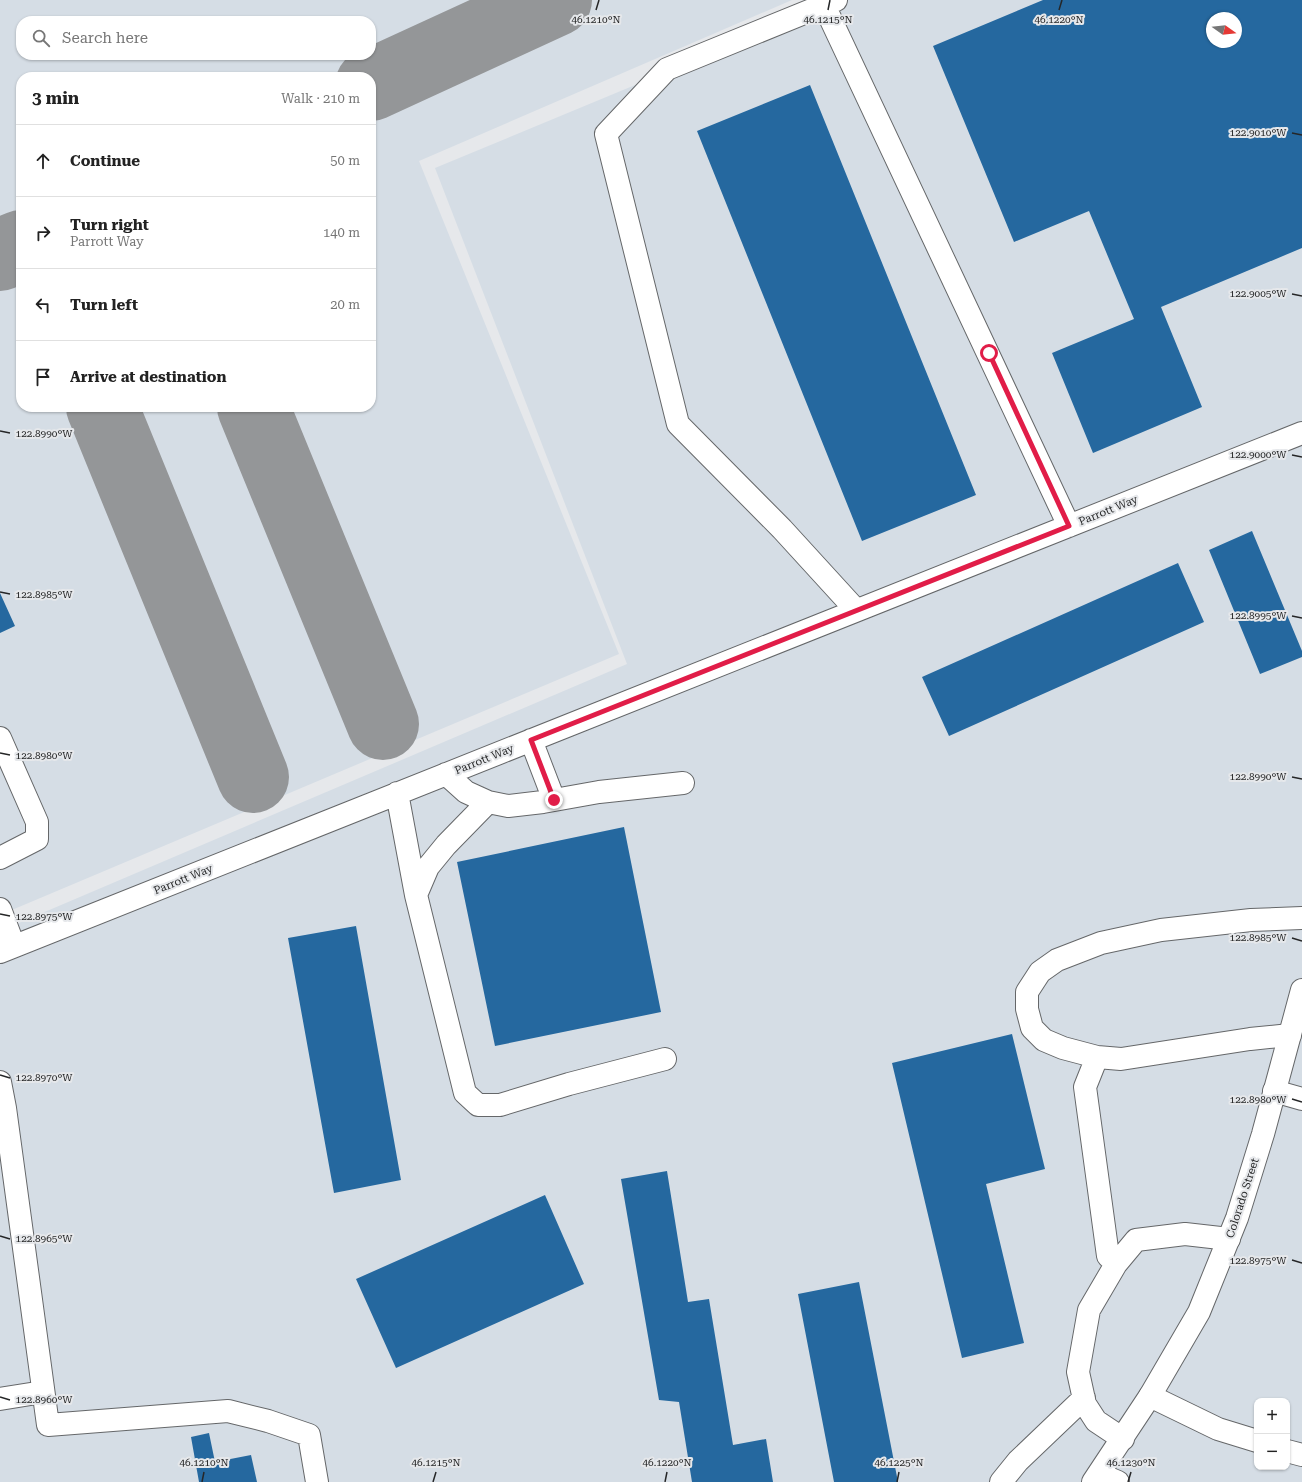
<!DOCTYPE html>
<html lang="en">
<head>
<meta charset="utf-8">
<style>
  :root { --surface:#fff; --page:#f6f6f6; --text:#222; --muted:#767676; --line:#e0e0e0 }
  body { margin:0; font-family:"Roboto Serif",serif; background:var(--page); color:var(--text) }
  .controls { position:absolute; right:12px; bottom:12px; display:grid; overflow:hidden; border-radius:8px; box-shadow:0 1px 3px #0004 }
  .controls button { width:36px; height:36px; display:grid; place-items:center; padding:0; border:0; border-bottom:1px solid var(--line); background:var(--surface); color:var(--text); font:20px sans-serif }
  .compass { position:absolute; left:1206px; top:12px; width:36px; height:36px; border-radius:50%; background:var(--surface); box-shadow:0 1px 3px #0004; rotate:105deg }
  .stop { position:absolute; width:12px; height:12px; margin:-9px; border:3px solid #e11d48; border-radius:50%; background:#fff }
  .stop.end { background:#e11d48; border-color:#fff; box-shadow:0 1px 4px #0008 }
  .list { margin:0; padding:0; list-style:none }
  h2 { display:flex; justify-content:space-between; align-items:center; height:52px; margin:0; padding:0 16px; font-size:17px }
  h2 small { font-size:13px; font-weight:400; color:var(--muted) }
  .list li { display:grid; grid-template-columns:26px 1fr auto; gap:12px; align-items:center; box-sizing:border-box; height:72px; padding:0 16px; border-top:1px solid var(--line) }
  .list b { display:block; font-size:15px; white-space:nowrap }
  .list p { margin:0; font-size:13px; white-space:nowrap; color:var(--muted) }
  .list em { font-size:13px; font-style:normal; color:var(--muted) }
  .icon { flex:none; width:22px; height:22px; fill:none; stroke:currentColor; stroke-width:2; stroke-linecap:round; stroke-linejoin:round }
  .map { position:relative; flex:none; width:1302px; height:1482px; overflow:hidden }
  .search { position:absolute; background:var(--surface); box-shadow:0 1px 3px #0004; left:16px; top:16px; width:360px; height:44px; display:flex; align-items:center; gap:10px; box-sizing:border-box; padding:0 14px; border-radius:16px; color:var(--muted); font-size:15px }
  .panel { position:absolute; background:var(--surface); box-shadow:0 1px 3px #0004; left:16px; top:72px; width:360px; height:340px; border-radius:16px }
  .map>svg:first-child { display:block }
  .built { fill:#d5dde5; fill-rule:evenodd }
  .lines { fill:none; stroke-linecap:round; stroke-linejoin:round }
  .taxiway { stroke:#949698; stroke-width:72 }
  .building { fill:#25689f; fill-rule:evenodd }
  .minor-casing { stroke:#656769; stroke-width:24 }
  .major-casing { stroke:#656769; stroke-width:24 }
  .minor { stroke:#fff; stroke-width:22 }
  .major { stroke:#fff; stroke-width:22 }
  .route { stroke:#e11d48; stroke-width:5 }
  .ticks { fill:none; stroke:#252627; stroke-width:1.5 }
  .labels { text-anchor:middle; stroke-width:4; stroke-linejoin:round; paint-order:stroke }
  .street-label { font-size:11px; fill:#252627; stroke:#e6e8eb }
  .ticks-label { font-size:10px; text-anchor:middle; fill:#252627; stroke:#e6e8eb; stroke-width:4; stroke-linejoin:round; paint-order:stroke }
</style>
</head>
<body>
<div class="map">
<svg width="1302" height="1482" viewBox="0 0 1302 1482">
  <rect width="100%" height="100%" fill="#e6e8eb"/>
  <path class="built" d="M0,0H792L419,161L619,654L0,915ZM21,21H371V55H21ZM21,77H371V407H21Z
    M840,0H1302V1482H0V931L627,664L435,168ZM1212,18H1236V42H1212ZM1257,1401H1287V1467H1257Z"/>
  <g class="lines">
    <path class="taxiway" d="M371,85L556,0
      M0,255L21,246
      M102,407L253,777
      M253,407L383,724"/>
  </g>
  <path class="building" d="M1043,0H1302V248L1161,307L1202,407L1093,453L1052,353L1134,319L1089,211L1014,242L933,46ZM1212,18H1236V42H1212Z
    M810,85L976,495L862,541L697,131Z
    M1252,531L1302,651V657L1260,674L1209,550Z
    M1178,563L1204,622L949,736L922,677Z
    M0,593L15,626L0,633Z
    M624,827L661,1012L495,1046L457,862Z
    M356,926L401,1180L334,1193L288,938Z
    M1012,1034L1045,1169L986,1184L1024,1343L962,1358L892,1063Z
    M667,1171L688,1302L709,1299L733,1445L766,1439L773,1482H692L679,1402L659,1400L621,1179Z
    M545,1195L584,1284L396,1368L356,1279Z
    M859,1282L898,1482H834L798,1294Z
    M209,1433L215,1462L251,1455L257,1482H199L191,1437Z"/>
  <g class="lines">
    <defs>
      <path id="minor" d="M836,0L667,69L606,134L678,424L782,529L856,610
        M824,5L1069,526
        M0,738L37,822V839L0,858
        M531,740L554,800
        M446,774L466,792L488,802L508,806L543,802L599,792L683,783
        M397,793L416,895L465,1093L478,1105H500L569,1084L665,1059
        M416,895L428,867L446,845L488,802
        M0,909L14,946
        M0,952L1302,433
        M1290,1035L1250,1039L1121,1059L1097,1057L1063,1048L1044,1040L1032,1028L1027,1009V992L1040,972L1057,960L1101,943L1161,930L1251,920L1302,918
        M1097,1057L1085,1087L1108,1256L1116,1264
        M0,1082L5,1108L48,1425L228,1411L268,1421L309,1435L317,1482
        M1274,1091L1302,1099
        M1150,1396L1218,1429L1257,1441
        M0,1399L43,1392
        M1123,1439L1096,1421L1085,1404L1078,1372L1089,1310L1116,1264L1136,1240L1185,1234L1229,1239
        M1287,1451L1302,1455
        M1099,1474L1118,1482
        M1001,1482L1018,1461L1084,1398"/>
      <path id="major" d="M1093,1482L1150,1396L1199,1312L1237,1218L1263,1134L1302,990"/>
    </defs>
    <use href="#minor" class="minor-casing"/>
    <use href="#major" class="major-casing"/>
    <use href="#minor" class="minor"/>
    <use href="#major" class="major"/>
  </g>
  <g class="lines">
    <path class="route" d="M554,800L531,740L1069,526L989,353"/>
  </g>
  <path class="ticks" d="M596,10L599,0M828,10L830,0M1059,10L1062,0M1292,133L1302,135M1292,294L1302,296M0,431L10,433M1292,455L1302,457M0,592L10,594M1292,616L1302,618M0,753L10,755M1292,777L1302,779M0,914L10,916M1292,938L1302,941M0,1075L10,1078M1292,1099L1302,1102M0,1236L10,1239M1292,1260L1302,1263M0,1397L10,1400M202,1482L204,1472M433,1482L436,1472M665,1482L667,1472M897,1482L899,1472M1128,1482L1131,1472"/>
  <g class="labels">
    <g class="street-label">
      <text transform="translate(1108 510) rotate(-22)" y="4">Parrott Way</text>
      <text transform="translate(484 759) rotate(-22)" y="4">Parrott Way</text>
      <text transform="translate(183 879) rotate(-22)" y="4">Parrott Way</text>
      <text transform="translate(1242 1198) rotate(-72)" y="4">Colorado Street</text>
    </g>
  </g>
  <g class="ticks-label">
    <text x="596" y="23">46.1210°N</text>
    <text x="828" y="23">46.1215°N</text>
    <text x="1059" y="23">46.1220°N</text>
    <text x="1258" y="136">122.9010°W</text>
    <text x="1258" y="297">122.9005°W</text>
    <text x="44" y="437">122.8990°W</text>
    <text x="1258" y="458">122.9000°W</text>
    <text x="44" y="598">122.8985°W</text>
    <text x="1258" y="619">122.8995°W</text>
    <text x="44" y="759">122.8980°W</text>
    <text x="1258" y="780">122.8990°W</text>
    <text x="44" y="920">122.8975°W</text>
    <text x="1258" y="941">122.8985°W</text>
    <text x="44" y="1081">122.8970°W</text>
    <text x="1258" y="1103">122.8980°W</text>
    <text x="44" y="1242">122.8965°W</text>
    <text x="1258" y="1264">122.8975°W</text>
    <text x="44" y="1403">122.8960°W</text>
    <text x="204" y="1466">46.1210°N</text>
    <text x="436" y="1466">46.1215°N</text>
    <text x="667" y="1466">46.1220°N</text>
    <text x="899" y="1466">46.1225°N</text>
    <text x="1131" y="1466">46.1230°N</text>
  </g>
</svg>
<div class="controls">
<button>+</button>
<button>−</button>
</div>
<svg class="compass" viewBox="-18 -18 36 36"><path d="M0-13l5 13h-10z" fill="#e53935"/><path d="M0 13l5-13h-10z" fill="#767676"/></svg>
<div class="stop" style="left:989px;top:353px"></div>
<div class="stop end" style="left:554px;top:800px"></div>
<div class="search"><svg class="icon" aria-label="search" viewBox="0 0 24 24"><circle cx="10" cy="10" r="6"/><path d="M15 15l6 6"/></svg>Search here</div>
<section class="panel">
<h2>3 min<small>Walk · 210 m</small></h2>
<ul class="list">
<li><svg class="icon" aria-label="ahead" viewBox="0 0 24 24"><path d="M12 20V5M6 11l6-6 6 6"/></svg><div><b>Continue</b></div><em>50 m</em></li>
<li><svg class="icon" aria-label="right" viewBox="0 0 24 24"><path d="M7 20v-9h11M14 6l5 5-5 5"/></svg><div><b>Turn right</b><p>Parrott Way</p></div><em>140 m</em></li>
<li><svg class="icon" aria-label="left" viewBox="0 0 24 24"><path d="M17 20v-9H6M10 6l-5 5 5 5"/></svg><div><b>Turn left</b></div><em>20 m</em></li>
<li><svg class="icon" aria-label="arrive" viewBox="0 0 24 24"><path d="M6 21V4h12l-3 4 3 4H6"/></svg><div><b>Arrive at destination</b></div></li>
</ul>
</section>
</div>
</body>
</html>
